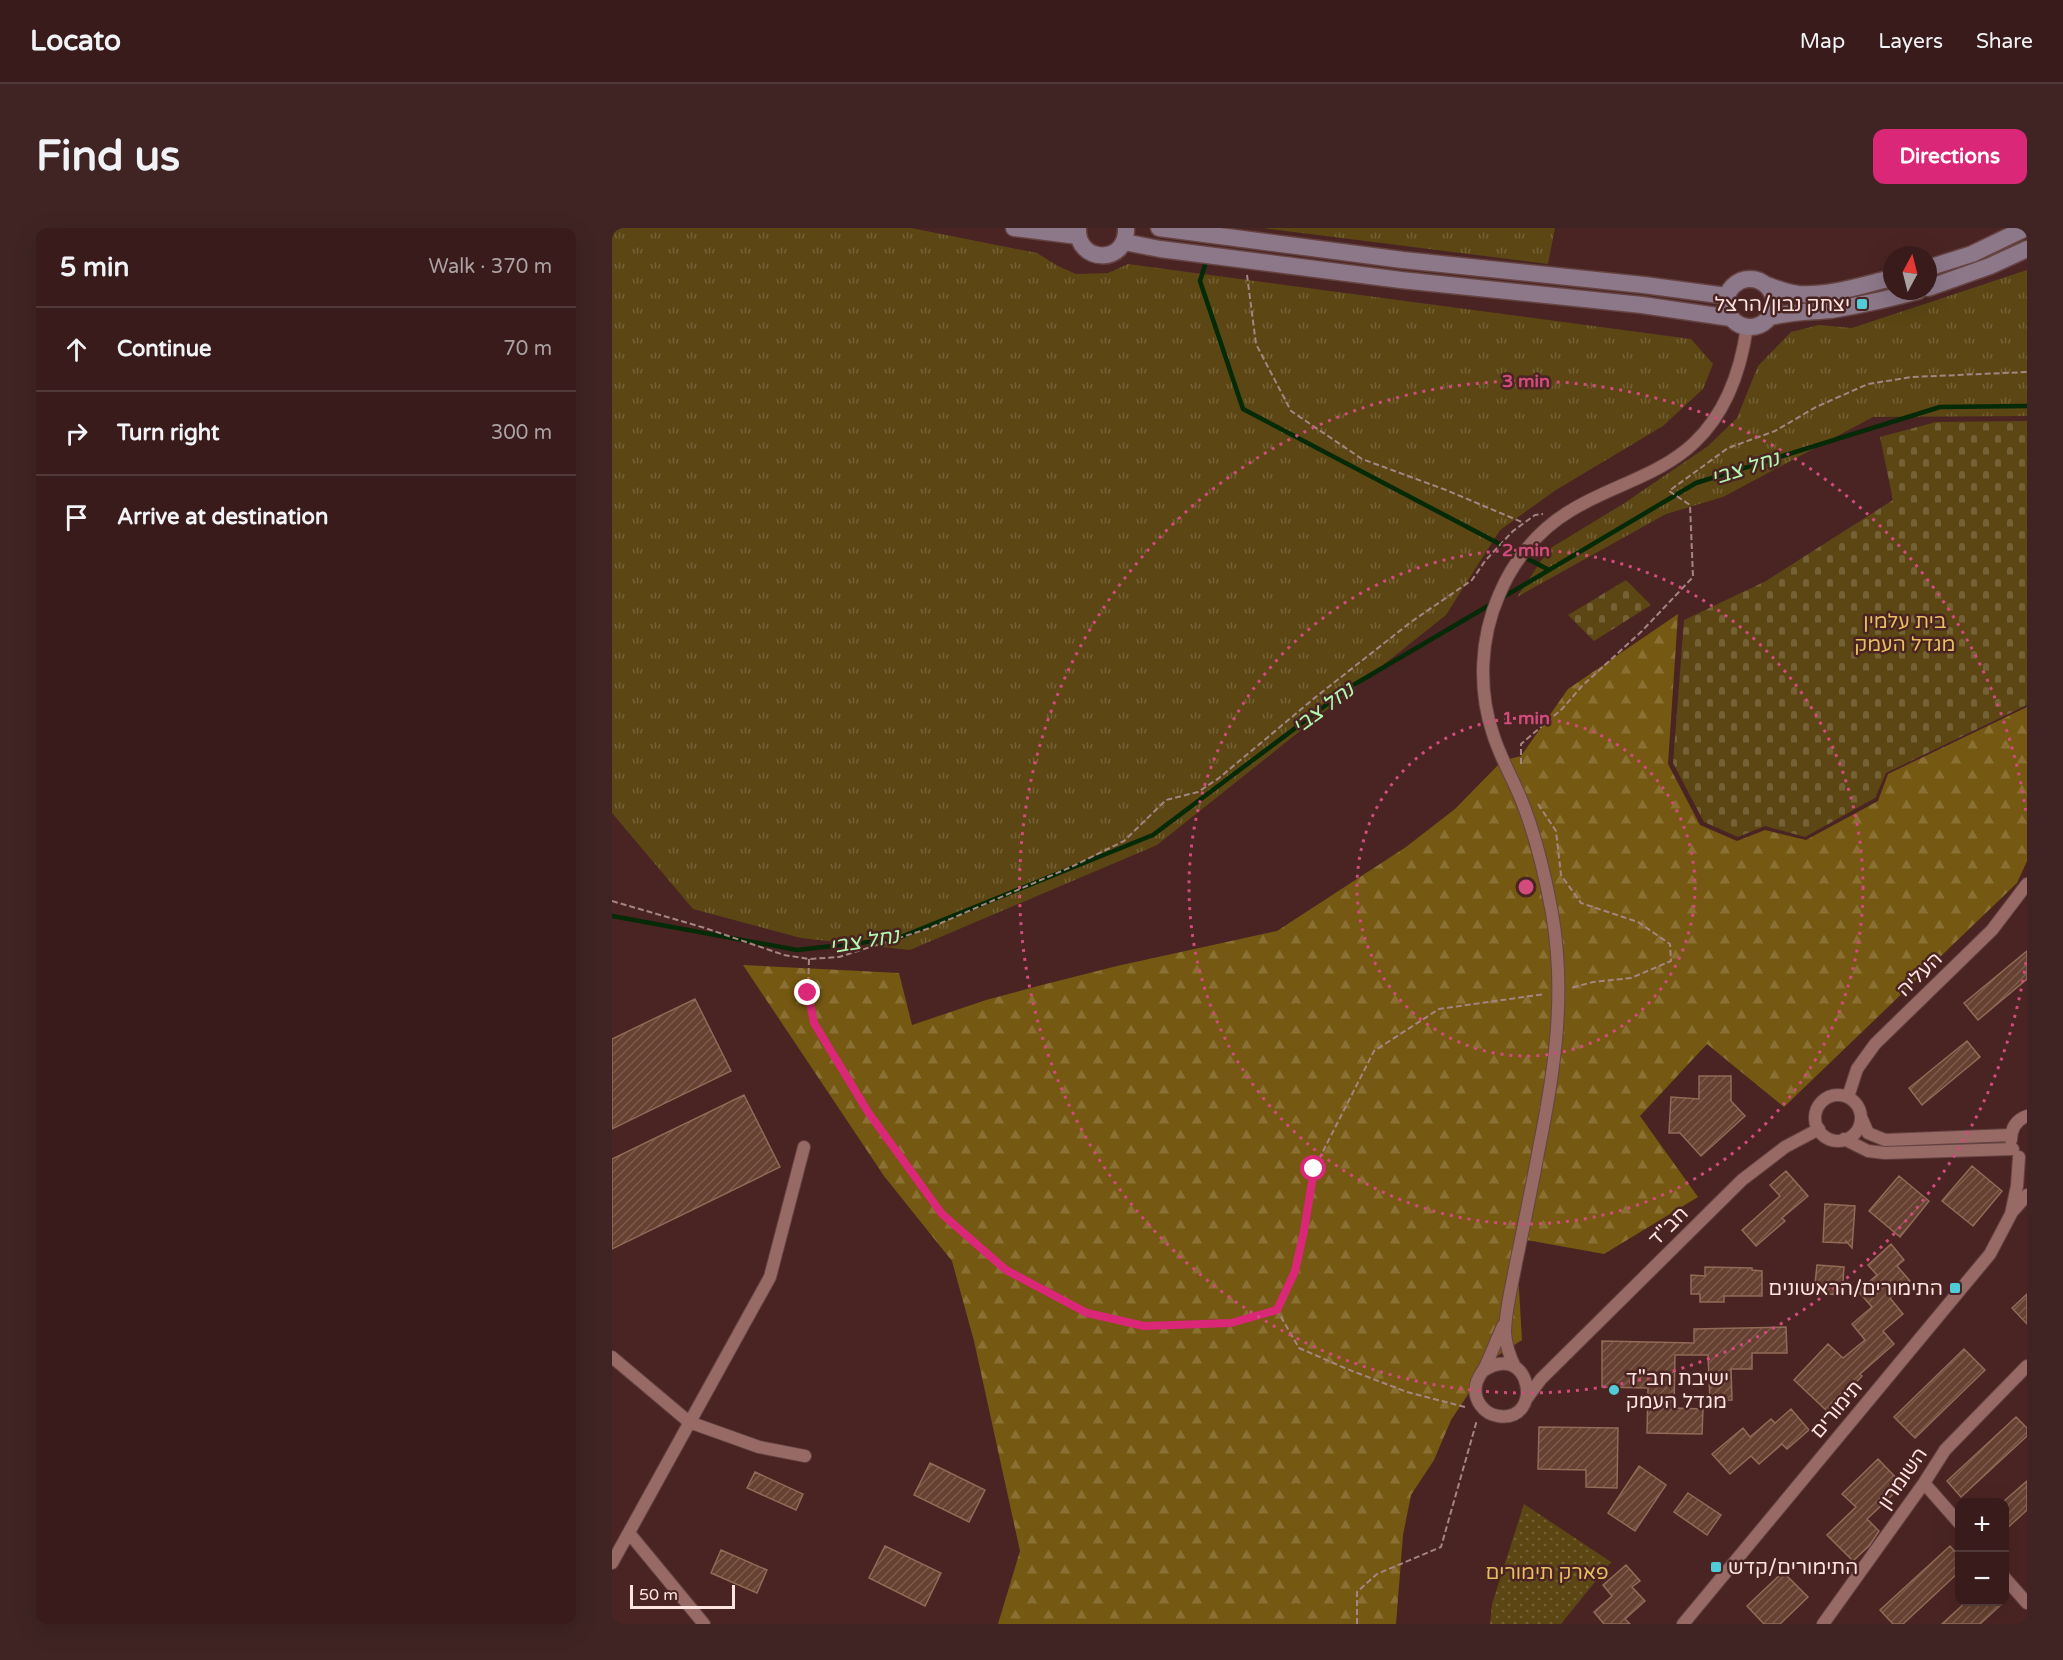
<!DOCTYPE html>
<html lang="en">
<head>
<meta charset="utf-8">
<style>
  :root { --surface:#381b1a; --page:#3f2423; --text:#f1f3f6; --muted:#aba1a2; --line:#523939; --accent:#db2777 }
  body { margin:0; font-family:"Varela Round",Heebo,sans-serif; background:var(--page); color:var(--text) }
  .controls { position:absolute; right:18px; bottom:18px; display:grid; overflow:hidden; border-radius:12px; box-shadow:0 6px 24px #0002 }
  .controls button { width:54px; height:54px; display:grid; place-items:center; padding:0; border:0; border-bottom:2px solid var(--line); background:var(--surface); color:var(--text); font:30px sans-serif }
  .compass { position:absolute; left:1271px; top:18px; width:54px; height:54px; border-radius:50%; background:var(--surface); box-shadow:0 6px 24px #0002; rotate:7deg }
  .scale { position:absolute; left:18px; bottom:15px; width:105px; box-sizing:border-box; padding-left:6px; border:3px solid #fee4e1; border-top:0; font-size:16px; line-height:21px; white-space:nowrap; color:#fee4e1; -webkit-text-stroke:4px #4a2422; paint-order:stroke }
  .stop { position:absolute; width:18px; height:18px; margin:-14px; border:4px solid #db2777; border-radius:50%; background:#fff }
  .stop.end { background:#db2777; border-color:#fff; box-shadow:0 2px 6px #0008 }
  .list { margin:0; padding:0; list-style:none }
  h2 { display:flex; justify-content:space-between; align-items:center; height:78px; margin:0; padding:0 24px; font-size:26px }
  h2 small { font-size:20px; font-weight:400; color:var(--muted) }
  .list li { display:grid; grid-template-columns:39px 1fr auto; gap:18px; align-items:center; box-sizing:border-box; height:84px; padding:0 24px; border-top:2px solid var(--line) }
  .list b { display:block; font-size:22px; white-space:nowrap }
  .list em { font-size:20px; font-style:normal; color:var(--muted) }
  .icon { flex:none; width:33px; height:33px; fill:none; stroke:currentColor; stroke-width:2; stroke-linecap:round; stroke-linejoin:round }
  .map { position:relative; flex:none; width:1415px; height:1396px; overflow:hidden; border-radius:12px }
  header { display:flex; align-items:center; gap:36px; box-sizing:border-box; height:84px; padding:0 30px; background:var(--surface); border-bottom:2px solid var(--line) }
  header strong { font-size:28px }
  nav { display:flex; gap:33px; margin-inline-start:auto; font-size:21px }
  .intro { display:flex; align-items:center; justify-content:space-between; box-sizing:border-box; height:144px; padding:0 36px }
  h1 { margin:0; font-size:42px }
  .button { padding:15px 27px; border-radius:12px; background:var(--accent); color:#fff; font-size:21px; font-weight:700 }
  main { display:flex; gap:36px; padding:0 36px }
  aside { flex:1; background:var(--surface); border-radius:12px; box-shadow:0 6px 24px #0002 }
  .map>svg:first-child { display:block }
  .grass { fill:url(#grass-tufts) }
  .forest { fill:url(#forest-firs) }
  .cemetery { fill:url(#cemetery-stones) }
  .park { fill:url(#park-dots) }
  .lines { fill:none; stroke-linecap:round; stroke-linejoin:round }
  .stream { stroke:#042a08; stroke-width:4.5 }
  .building { fill:url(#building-hatch); stroke:#926a58; stroke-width:1.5 }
  .street-casing { stroke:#654342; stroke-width:14 }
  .secondary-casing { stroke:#654342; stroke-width:19 }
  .path { stroke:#a58583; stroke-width:2; stroke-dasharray:6 3; stroke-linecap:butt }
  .street { stroke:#976a66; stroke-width:12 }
  .secondary { stroke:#8d7889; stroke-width:16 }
  .route { stroke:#db2777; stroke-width:8 }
  .ring { fill:none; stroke:#d14b7c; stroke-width:3; stroke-dasharray:3 6 }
  .poi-dot { fill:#52cbd8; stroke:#4a2422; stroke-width:2 }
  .labels { text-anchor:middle; stroke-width:5; stroke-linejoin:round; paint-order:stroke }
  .poi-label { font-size:20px; fill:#fee4e1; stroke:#4a2422; text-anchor:end }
  .park-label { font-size:20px; fill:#e8be61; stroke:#4a2422 }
  .street-label { font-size:20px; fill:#fee4e1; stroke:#4a2422 }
  .water-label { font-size:21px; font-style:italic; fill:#b0f9b0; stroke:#4a2422 }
  .centre { fill:#d14b7c; stroke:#4a2422; stroke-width:3 }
  .ring-label { font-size:18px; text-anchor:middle; font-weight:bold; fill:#d14b7c; stroke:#4a2422; stroke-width:5; stroke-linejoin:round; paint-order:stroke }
</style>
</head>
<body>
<header>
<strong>Locato</strong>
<nav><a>Map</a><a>Layers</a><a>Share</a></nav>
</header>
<div class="intro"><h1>Find us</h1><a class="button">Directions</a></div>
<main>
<aside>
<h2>5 min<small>Walk · 370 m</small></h2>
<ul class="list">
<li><svg class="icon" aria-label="ahead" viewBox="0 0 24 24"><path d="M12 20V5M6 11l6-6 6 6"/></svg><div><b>Continue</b></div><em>70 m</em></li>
<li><svg class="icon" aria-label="right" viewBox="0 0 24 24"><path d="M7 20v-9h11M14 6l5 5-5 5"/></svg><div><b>Turn right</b></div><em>300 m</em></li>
<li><svg class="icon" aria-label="arrive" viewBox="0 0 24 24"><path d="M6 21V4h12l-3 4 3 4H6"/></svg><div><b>Arrive at destination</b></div></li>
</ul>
</aside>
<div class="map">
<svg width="1415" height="1396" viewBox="0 0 1415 1396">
  <defs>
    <pattern id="grass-tufts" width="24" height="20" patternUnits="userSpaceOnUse" patternTransform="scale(1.5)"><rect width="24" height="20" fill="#5b4614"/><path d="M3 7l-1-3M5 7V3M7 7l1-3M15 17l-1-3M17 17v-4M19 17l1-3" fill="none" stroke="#746136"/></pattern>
    <pattern id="forest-firs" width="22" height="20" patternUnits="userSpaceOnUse" patternTransform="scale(1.5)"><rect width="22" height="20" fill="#755811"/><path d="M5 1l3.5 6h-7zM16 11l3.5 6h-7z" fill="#8a7033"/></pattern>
    <pattern id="cemetery-stones" width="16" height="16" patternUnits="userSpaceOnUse" patternTransform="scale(1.5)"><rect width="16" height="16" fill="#5b4614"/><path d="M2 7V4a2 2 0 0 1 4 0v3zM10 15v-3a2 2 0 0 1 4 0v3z" fill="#746136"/></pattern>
    <pattern id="park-dots" width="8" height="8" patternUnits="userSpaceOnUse" patternTransform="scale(1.5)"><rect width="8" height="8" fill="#5b4614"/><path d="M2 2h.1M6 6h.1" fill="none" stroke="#746136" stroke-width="1.8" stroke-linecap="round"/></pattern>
    <pattern id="building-hatch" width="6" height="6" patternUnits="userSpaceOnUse" patternTransform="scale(1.5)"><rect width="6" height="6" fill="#664030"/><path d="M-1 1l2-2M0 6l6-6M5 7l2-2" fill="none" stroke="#7d5b4e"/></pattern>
  </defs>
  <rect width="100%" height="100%" fill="#4a2422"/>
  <path class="grass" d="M0,0H299L425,25L446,38L464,46L496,45L516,36L1079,111L1101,136L1091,161L1051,198L944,262L888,302L834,387L545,617L298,722L189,710L81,681L0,585Z
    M651,0H943L936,36Z
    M1415,42V188L1261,189L1111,269L1054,286L905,369L937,321L1011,276L1096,218L1125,190L1146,138L1179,104L1207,97L1240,100Z"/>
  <path class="forest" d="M1066,386L1056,536L1088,597L1125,613L1153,602L1194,612L1266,573L1276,546L1415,479V633L1405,655L1172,879L1095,816L1028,888L1086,969L992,1026L904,1010L910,1112L879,1132L839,1192L822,1232L799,1267L791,1307L784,1396H386L408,1323L362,1113L340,1033L272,948L131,737L287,745L300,797L374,772L426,758L505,738L665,703L794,619L843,581L890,533L909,528L956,461Z"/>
  <path class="cemetery" d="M1415,193V477L1274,545L1263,570L1193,609L1153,598L1126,609L1092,594L1061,535L1072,392L1154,353L1281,272L1268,209L1324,194Z
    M1014,352L1039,377L982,413L956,387Z"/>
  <path class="park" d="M912,1276L999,1334L949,1396H878L880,1376Z"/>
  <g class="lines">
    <path class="stream" d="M595,31L588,53L631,181L937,342
      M888,371L1084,255L1328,179L1415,178
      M0,688L185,722L284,711L541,607L738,459L881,375"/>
  </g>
  <path class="building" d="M1415,723V751L1366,792L1352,775Z
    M83,771L119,843L0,901V811Z
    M1355,813L1368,829L1310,877L1297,860Z
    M1087,848H1119V873L1133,888L1089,928L1068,905H1057L1059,869L1087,871Z
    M132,867L168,939L0,1021V931Z
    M1360,938L1390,963L1361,998L1330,973Z
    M1174,943L1196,968L1170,990L1173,993L1144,1018L1130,1002L1168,968L1158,957Z
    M1287,948L1317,973L1288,1009L1257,983Z
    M1213,976L1243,978L1240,1020L1234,1013V1015L1211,1014Z
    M1279,1016L1292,1032L1285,1038L1298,1053L1278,1070L1291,1086L1271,1103L1282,1116L1248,1146L1250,1148L1216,1184L1182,1152L1216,1116L1231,1130L1253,1112L1240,1096L1260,1079L1246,1063L1265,1047L1256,1037Z
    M1205,1037L1232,1039L1230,1067L1202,1065Z
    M1093,1039L1140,1040V1042L1150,1043V1068H1112V1074H1088V1066H1079V1047L1093,1048Z
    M1415,1066V1096L1400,1080Z
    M1174,1099L1175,1125H1140V1141H1119L1120,1172L1098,1173L1096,1127H1063L1062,1180L1091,1181L1090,1206L1035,1205L1036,1160L990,1159V1113L1082,1115V1101Z
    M1352,1121L1373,1142L1303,1210L1282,1189Z
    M1179,1181L1197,1202L1175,1221L1170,1216L1147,1236L1139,1228L1118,1246L1100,1226L1131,1200L1138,1209L1159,1191L1163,1195Z
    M1404,1189L1415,1200V1208L1349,1269L1335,1253Z
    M927,1199L1006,1200L1005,1260L974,1259V1242L926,1241Z
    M1266,1231L1291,1257L1255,1291L1267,1303L1257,1318L1241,1333L1215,1307L1244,1279L1230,1266Z
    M318,1235L373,1262L357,1294L302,1267Z
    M1027,1238L1054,1257L1023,1303L996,1285Z
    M143,1244L191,1266L184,1282L135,1260Z
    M1415,1253V1282L1392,1303V1273Z
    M1076,1265L1109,1287L1095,1307L1062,1284Z
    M273,1318L329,1345L313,1378L257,1350Z
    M1338,1318L1347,1328V1344L1291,1396H1281L1268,1382Z
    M109,1322L155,1342L145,1365L99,1345Z
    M1014,1337L1028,1353L1020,1359L1033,1373L1013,1391L1018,1396H992L982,1384L1000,1368L991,1357Z
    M1171,1344L1196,1369L1168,1396H1152L1135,1378Z
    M1354,1374H1392L1368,1396H1330Z"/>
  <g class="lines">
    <defs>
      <path id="street" d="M1203 890a23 23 0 1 1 46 0a23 23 0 1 1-46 0Z
        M1236,869L1245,841L1263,816L1380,702L1415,656
        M1249,889L1256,905L1273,912L1399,907
        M1232,911L1256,923L1273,925L1401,921
        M1399,912C1399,900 1404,892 1415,888
        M1401,983L1415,967
        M0,1129L77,1194L147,1219L193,1228
        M903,1139C898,1129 894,1118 893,1105C893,1083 900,1058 904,1035C912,997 920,958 927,920C943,841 954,765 940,685C933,647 924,608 909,571C900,549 888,529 881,506C866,462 868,410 887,367C901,333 926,302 958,283C998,258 1047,248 1082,215C1114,185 1129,141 1135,99
        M871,1143C919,1111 933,1195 886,1188C872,1186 861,1172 864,1157C865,1150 871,1144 874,1137C880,1124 885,1111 891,1098
        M915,1170L929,1151L1130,952L1173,919L1207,901
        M1312,1255L1348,1296
        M17,1305L92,1396
        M0,1335L158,1049L192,919
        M1392,1349L1415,1375
        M1071,1396L1378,1026L1399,986L1405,958L1407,929
        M1211,1396L1312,1255L1333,1222L1415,1138"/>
      <path id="secondary" d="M402,0L466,8
        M466,0C464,36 516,37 514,0
        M547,0L791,32L1032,57L1115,68
        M512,14L548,21L789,52L1030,77L1119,90
        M1316,40L1360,26L1414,0
        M1114 75a24 24 0 1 1 48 0a24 24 0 1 1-48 0Z
        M1155,57C1165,61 1176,65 1187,66C1218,68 1250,57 1280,50
        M1316,60L1378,38L1415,21
        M1158,89C1179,84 1198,84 1219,82C1248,77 1277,71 1306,63"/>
    </defs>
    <use href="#street" class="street-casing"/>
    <use href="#secondary" class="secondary-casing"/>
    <path class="path" d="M635,47L644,116L679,183L750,231L834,262L912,295
      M909,536V516L950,481L970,458L1030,403L1081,349L1078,277L1057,263L1116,220L1163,203L1204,179L1256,156L1300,149L1415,144
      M926,576L944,603L949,647L969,675L1026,694L1058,716L1059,733L1019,750L981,754L959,760
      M0,673L93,700L172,727L197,731L227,729L315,701L459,639L512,613L554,572L586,564L607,550L705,468L799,394L860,352L873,333L901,303L923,287L931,286
      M197,731L196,765L202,794L256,884L330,986L394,1042L475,1085L532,1098L619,1095L665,1082
      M853,1179L795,1164L735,1141L687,1120L665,1082L683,1043L692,1003L702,941L762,823L827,781L933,766
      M745,1396V1364L765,1346L829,1319L865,1192"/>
    <use href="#street" class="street"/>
    <use href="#secondary" class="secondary"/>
  </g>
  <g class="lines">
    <path class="route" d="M196,765L202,795L256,884L330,986L394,1042L475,1085L532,1098L619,1095L665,1082L683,1043L692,1003L702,941"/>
  </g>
  <g class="ring">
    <circle cx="914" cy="659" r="169"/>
    <circle cx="914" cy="659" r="337"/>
    <path d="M1414 734A506 506 0 1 1 1414 584"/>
  </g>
  <g class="poi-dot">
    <rect x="1244" y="70" width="12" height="12" rx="3"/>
    <rect x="1337" y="1054" width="12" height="12" rx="3"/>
    <circle cx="1002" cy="1162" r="6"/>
    <rect x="1098" y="1333" width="12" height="12" rx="3"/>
  </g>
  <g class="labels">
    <g class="poi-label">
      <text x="1238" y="83">יצחק נבון/הרצל</text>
      <text x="1331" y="1067">התימורים/הראשונים</text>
      <text x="1014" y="1157" text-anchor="start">ישיבת חב"ד<tspan x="1014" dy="23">מגדל העמק</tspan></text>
      <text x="1116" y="1346" text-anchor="start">התימורים/קדש</text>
    </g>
    <g class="park-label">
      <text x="1293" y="400">בית עלמין<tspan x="1293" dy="23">מגדל העמק</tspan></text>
      <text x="935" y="1351">פארק תימורים</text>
    </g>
    <g class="street-label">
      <text transform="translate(1307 746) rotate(-44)" y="7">העליה</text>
      <text transform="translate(1056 998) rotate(-45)" y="7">חב"ד</text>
      <text transform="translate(1224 1181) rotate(-50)" y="7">תימורים</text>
      <text transform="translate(1290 1250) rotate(-55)" y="7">השומרון</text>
    </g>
    <g class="water-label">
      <text transform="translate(1133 240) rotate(-17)" y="7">נחל צבי</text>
      <text transform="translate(711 480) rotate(-36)" y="7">נחל צבי</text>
      <text transform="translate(252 713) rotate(-9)" y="7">נחל צבי</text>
    </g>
  </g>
  <circle cx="914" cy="659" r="9" class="centre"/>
  <g class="ring-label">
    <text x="914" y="159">3 min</text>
    <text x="914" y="328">2 min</text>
    <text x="914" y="496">1 min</text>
  </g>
</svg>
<div class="controls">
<button>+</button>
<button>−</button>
</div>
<svg class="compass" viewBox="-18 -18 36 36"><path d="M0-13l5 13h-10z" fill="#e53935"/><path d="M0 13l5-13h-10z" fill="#aba1a2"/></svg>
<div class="scale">50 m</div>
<div class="stop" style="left:702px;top:941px"></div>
<div class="stop end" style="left:196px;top:765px"></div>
</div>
</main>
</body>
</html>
